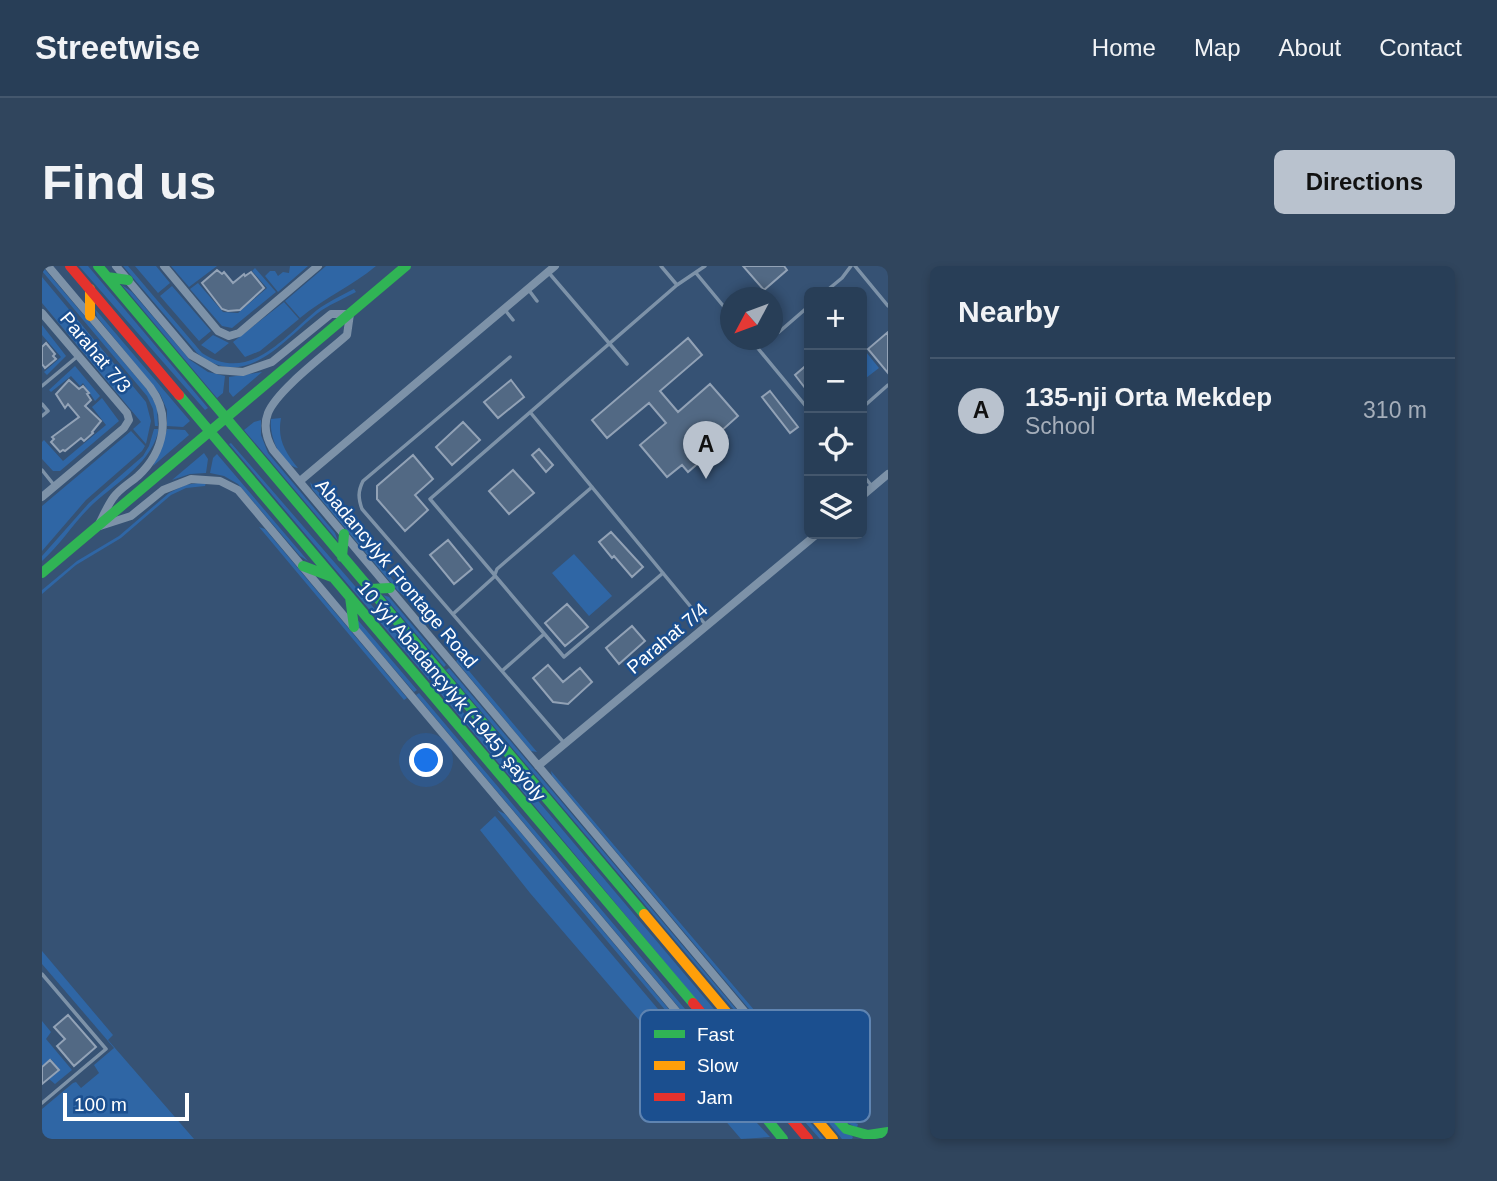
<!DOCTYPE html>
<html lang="en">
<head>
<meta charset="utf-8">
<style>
  :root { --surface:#283e57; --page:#30455d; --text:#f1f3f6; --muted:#a5aeba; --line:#44576d; --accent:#b9c2ce }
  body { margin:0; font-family:Helvetica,sans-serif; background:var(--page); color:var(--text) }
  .controls { position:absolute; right:21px; top:21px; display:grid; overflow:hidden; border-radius:10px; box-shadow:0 4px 10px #0003 }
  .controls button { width:63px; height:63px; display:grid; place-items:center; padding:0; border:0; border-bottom:2px solid var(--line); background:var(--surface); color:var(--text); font:35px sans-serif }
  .compass { position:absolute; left:678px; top:21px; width:63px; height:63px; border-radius:50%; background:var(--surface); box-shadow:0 4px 10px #0003; rotate:229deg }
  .scale { position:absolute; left:21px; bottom:18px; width:126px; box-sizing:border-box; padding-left:7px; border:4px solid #fff; border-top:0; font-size:19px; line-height:24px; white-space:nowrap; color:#fff; -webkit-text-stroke:5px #1b4f8f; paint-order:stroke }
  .you { position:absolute; left:385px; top:495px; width:24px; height:24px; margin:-18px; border:5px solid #fff; border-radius:50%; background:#1a73e8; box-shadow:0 0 0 10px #1a73e833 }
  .badge { display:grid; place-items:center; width:46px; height:46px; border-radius:50%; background:var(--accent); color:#111; font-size:23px; font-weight:700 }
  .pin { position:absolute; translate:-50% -58px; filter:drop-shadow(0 2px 4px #0008) }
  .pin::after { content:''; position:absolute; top:37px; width:24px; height:21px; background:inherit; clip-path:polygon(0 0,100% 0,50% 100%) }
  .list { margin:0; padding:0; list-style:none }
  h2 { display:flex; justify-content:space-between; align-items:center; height:91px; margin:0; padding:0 28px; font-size:30px }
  h2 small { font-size:23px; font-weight:400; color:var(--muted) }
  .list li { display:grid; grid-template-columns:46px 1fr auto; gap:21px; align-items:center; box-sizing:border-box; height:105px; padding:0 28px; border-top:2px solid var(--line) }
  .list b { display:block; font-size:26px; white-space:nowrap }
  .list p { margin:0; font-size:23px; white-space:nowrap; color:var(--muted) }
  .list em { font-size:23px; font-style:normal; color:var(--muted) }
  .icon { flex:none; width:38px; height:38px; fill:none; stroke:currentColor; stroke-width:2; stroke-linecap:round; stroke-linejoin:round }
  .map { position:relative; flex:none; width:846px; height:873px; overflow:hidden; border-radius:10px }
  header { display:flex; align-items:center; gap:42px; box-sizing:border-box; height:98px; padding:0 35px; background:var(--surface); border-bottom:2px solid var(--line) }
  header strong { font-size:33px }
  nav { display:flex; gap:38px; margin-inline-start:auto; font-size:24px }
  .intro { display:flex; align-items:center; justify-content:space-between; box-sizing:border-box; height:168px; padding:0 42px }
  h1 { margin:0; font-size:49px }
  .button { padding:18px 32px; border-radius:10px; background:var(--accent); color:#111; font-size:24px; font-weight:700 }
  main { display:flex; gap:42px; padding:0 42px }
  aside { flex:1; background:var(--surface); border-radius:10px; box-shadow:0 4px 10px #0003 }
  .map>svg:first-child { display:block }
  .green { fill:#2f66a5 }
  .building { fill:#526984; stroke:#92a2b6; stroke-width:2 }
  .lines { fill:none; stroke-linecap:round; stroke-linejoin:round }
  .lane { stroke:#7d92a8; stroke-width:3.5 }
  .street { stroke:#7d92a8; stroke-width:8 }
  .fast { stroke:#30b455; stroke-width:10 }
  .slow { stroke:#ff9f0a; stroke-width:10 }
  .jam { stroke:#e5322d; stroke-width:10 }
  .labels { text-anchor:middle; stroke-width:5; stroke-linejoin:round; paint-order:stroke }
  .street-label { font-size:19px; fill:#fff; stroke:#1b4f8f }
  .key { fill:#1b4f8f; stroke:#5f84b1; stroke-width:2 }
  .key-label { font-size:19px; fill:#fff }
</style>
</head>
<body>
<header>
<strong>Streetwise</strong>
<nav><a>Home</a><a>Map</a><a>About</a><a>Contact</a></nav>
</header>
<div class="intro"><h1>Find us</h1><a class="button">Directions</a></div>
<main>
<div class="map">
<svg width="846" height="873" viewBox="0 0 846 873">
  <rect width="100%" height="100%" fill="#365274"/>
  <path class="green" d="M0,0L108,127L115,142L116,160H113L111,143L105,130L0,5Z
    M37,0H46L166,142L163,144Z
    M81,0H86L160,87C207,118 241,72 275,44C286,36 300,29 312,23L314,26C303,32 291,37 280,44C243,71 205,128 155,87Z
    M93,0H114L128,17L116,27Z
    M129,0H175L147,21Z
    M248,0H266L236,26L223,10L228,5H233L236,10L241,6L247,7Z
    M284,0H334C310,20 282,32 258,52L243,35Z
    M213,2L234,26L190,62L180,60L148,23L156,17L181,46L196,47L225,22L210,5Z
    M0,11L104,136L109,155L104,178L91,163L99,156L0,37Z
    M80,19L90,26L148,94L166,106L183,110L181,127L175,132Z
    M130,20L169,65L157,75L118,30Z
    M242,36L257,53L218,85L203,91L191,76Z
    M53,43L148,155L141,161L125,160V144L118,128L55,51Z
    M0,59L24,90L5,109L2,106L19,91L0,69Z
    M171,69L187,77L173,88L159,79Z
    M820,81L837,102L820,115Z
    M33,100L58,130L53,135L41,117L38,120L29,110L9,126L7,124Z
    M220,106L191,131L187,126V111Z
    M60,132L77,155L18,205H11L0,193V176L2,174L21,195L64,159L50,141Z
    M239,152C235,173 243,186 256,202C238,198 227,170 229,153Z
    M219,154V169L226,187L293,267L296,275L202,164L212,156Z
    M112,163H116V167C106,201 71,218 47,242C30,259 18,279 0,295V290L47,237L101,190L107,180Z
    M125,163L143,164L147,169L111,200L120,180Z
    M89,165L103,180L100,185L44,234L0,285V240Z
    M189,177L391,410L387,414L187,178Z
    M162,187L166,193L164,207L148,208L130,214Z
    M175,188L266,295L258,290L196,218L182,210L168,207L171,192Z
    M268,216L368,334V335L355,324L270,223Z
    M156,217H164L163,220L144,222L129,229L79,272L34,299L0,328V324L35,295L77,270L127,227L143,219Z
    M217,261L223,263L365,432L362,434Z
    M532,288L570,330L547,350L510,307Z
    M341,329L347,331L404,399L402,401Z
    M314,352L375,424L372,426L317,362Z
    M417,393L495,486L489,485L414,395Z
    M407,402L700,750L703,757L404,404Z
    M393,413L782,873H778L650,729L389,416Z
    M377,427L675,781L666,776L374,429Z
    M509,505L798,845L808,855L816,858L815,862L804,856L795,847L510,510Z
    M455,544L463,548L682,809L687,820Z
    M453,550L686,826L728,871L699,873L488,627L438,564Z
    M0,685L71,769L66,774L152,873H0V843L31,817L34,816L39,822L57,807L52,799L72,782L0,698Z
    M0,755L9,766L4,773L30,804L13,818L7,813L18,804L9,793L0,800Z
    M750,812L811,871L810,873H800Z"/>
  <path class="building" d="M701,0H742L745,4L722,24Z
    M175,4L180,8L182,6L191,17L202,8L203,10L209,6L222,22L198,44L186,45L180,43L160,17Z
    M846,66V107L826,83Z
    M646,72L660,89L618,125L636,146L668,118L696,150L669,174L675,181L646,206L640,199L625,211L598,179L624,157L607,137L565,172L550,154Z
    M4,77L13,88L11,90L14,93L3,102L0,98V81Z
    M767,97V127L753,109Z
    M27,114L37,123L41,120L47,127L45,128L49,134L43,140L59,155L50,166L51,167L42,175L39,172L23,185L21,184L18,186L9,176L12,173L10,171L37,151L26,138L23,142L14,128Z
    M469,114L482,131L456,152L442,136Z
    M728,125L756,161L748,167L720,131Z
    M421,156L438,174L410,199L394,181Z
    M497,183L511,199L504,206L490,189Z
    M371,189L391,213L373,229L386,244L363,265L335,233V220Z
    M471,204L492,227L467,248L447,225Z
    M569,266L601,301L590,311L572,290L570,292L557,276Z
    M406,274L430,303L412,318L388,289Z
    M525,338L546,361L523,380L503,357Z
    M590,360L603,375L577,398L564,382Z
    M506,399L521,416L538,402L550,416L526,438L511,436L491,412Z
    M26,749L54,781L32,800L15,780L23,773L12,761Z
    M8,794L17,804L0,818V801Z"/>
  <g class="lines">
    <path class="lane" d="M619,0L635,19
      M813,0L846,40
      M507,7L585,98
      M654,7L688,48
      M486,23L495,35
      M783,26L800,12L809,0
      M463,44L471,54
      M730,68L737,66L767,40
      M709,74L767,144
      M715,81L723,74
      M468,91L321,215C316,225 316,232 320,243L523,478
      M0,120L36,90
      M0,138L6,145L0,150
      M820,142L846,119
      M488,146L663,358
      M0,204L12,219
      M820,208L829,219
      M621,307L522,391L388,233L635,19L663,0
      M411,348L452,311L455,303L550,221
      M460,405L502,368
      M0,708L64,783L0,837"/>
    <path class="street" d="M6,0L108,121C130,150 122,186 96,210C88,217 77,223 71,232C66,239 62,248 58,256
      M74,0L149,89L175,104L201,106L230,96L289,48H308L305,69C285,87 235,124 226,147C221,160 224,172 231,184L755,808
      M122,0L176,65L187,70L197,67L276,0
      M0,47L85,147L87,154L82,162L0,231
      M258,215L513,0
      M820,230L846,208
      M58,260L89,250L121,224L149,213L178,215L196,224L715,841
      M496,500L775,268"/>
    <path class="fast" d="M56,0L602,648
      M65,11L86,14
      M137,129L651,737
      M300,291L302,268
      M261,300L290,311
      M0,307L364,0
      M327,323L348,322
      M308,331L312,361
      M704,749L711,776
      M731,801L757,810L804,863L826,869L846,866
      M714,812L715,841L741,873"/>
    <path class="slow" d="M48,23V50
      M602,648L791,873
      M666,783L699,794"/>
    <path class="jam" d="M28,0L137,129
      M651,737L766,873"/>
  </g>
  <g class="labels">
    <g class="street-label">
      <text transform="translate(54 86) rotate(50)" y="7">Parahat 7/3</text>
      <text transform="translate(355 307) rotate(50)" y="7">Abadancylyk Frontage Road</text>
      <text transform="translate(625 372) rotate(-40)" y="7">Parahat 7/4</text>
      <text transform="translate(410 425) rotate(50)" y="7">10 ýyl Abadançylyk (1945) şaýoly</text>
    </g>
  </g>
  <rect x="598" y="744" width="230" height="112" rx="10" class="key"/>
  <rect x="612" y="764" width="31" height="8" fill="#30b455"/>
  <rect x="612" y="795" width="31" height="9" fill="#ff9f0a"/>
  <rect x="612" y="827" width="31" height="8" fill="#e5322d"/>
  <g class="key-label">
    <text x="655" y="775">Fast</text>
    <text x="655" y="806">Slow</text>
    <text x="655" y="838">Jam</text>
  </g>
</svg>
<div class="controls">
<button>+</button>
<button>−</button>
<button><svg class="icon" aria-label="locate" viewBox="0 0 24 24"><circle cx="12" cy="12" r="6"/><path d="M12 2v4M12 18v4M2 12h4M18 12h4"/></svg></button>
<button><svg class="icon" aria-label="layers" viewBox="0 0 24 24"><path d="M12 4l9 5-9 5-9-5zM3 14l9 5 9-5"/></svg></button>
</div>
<svg class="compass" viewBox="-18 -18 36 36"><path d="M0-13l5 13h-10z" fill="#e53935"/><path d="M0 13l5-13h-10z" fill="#a5aeba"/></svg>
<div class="scale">100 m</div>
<div class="you"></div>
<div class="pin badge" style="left:664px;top:213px">A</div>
</div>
<aside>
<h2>Nearby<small></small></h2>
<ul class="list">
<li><span class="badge">A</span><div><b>135-nji Orta Mekdep</b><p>School</p></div><em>310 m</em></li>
</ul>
</aside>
</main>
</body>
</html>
